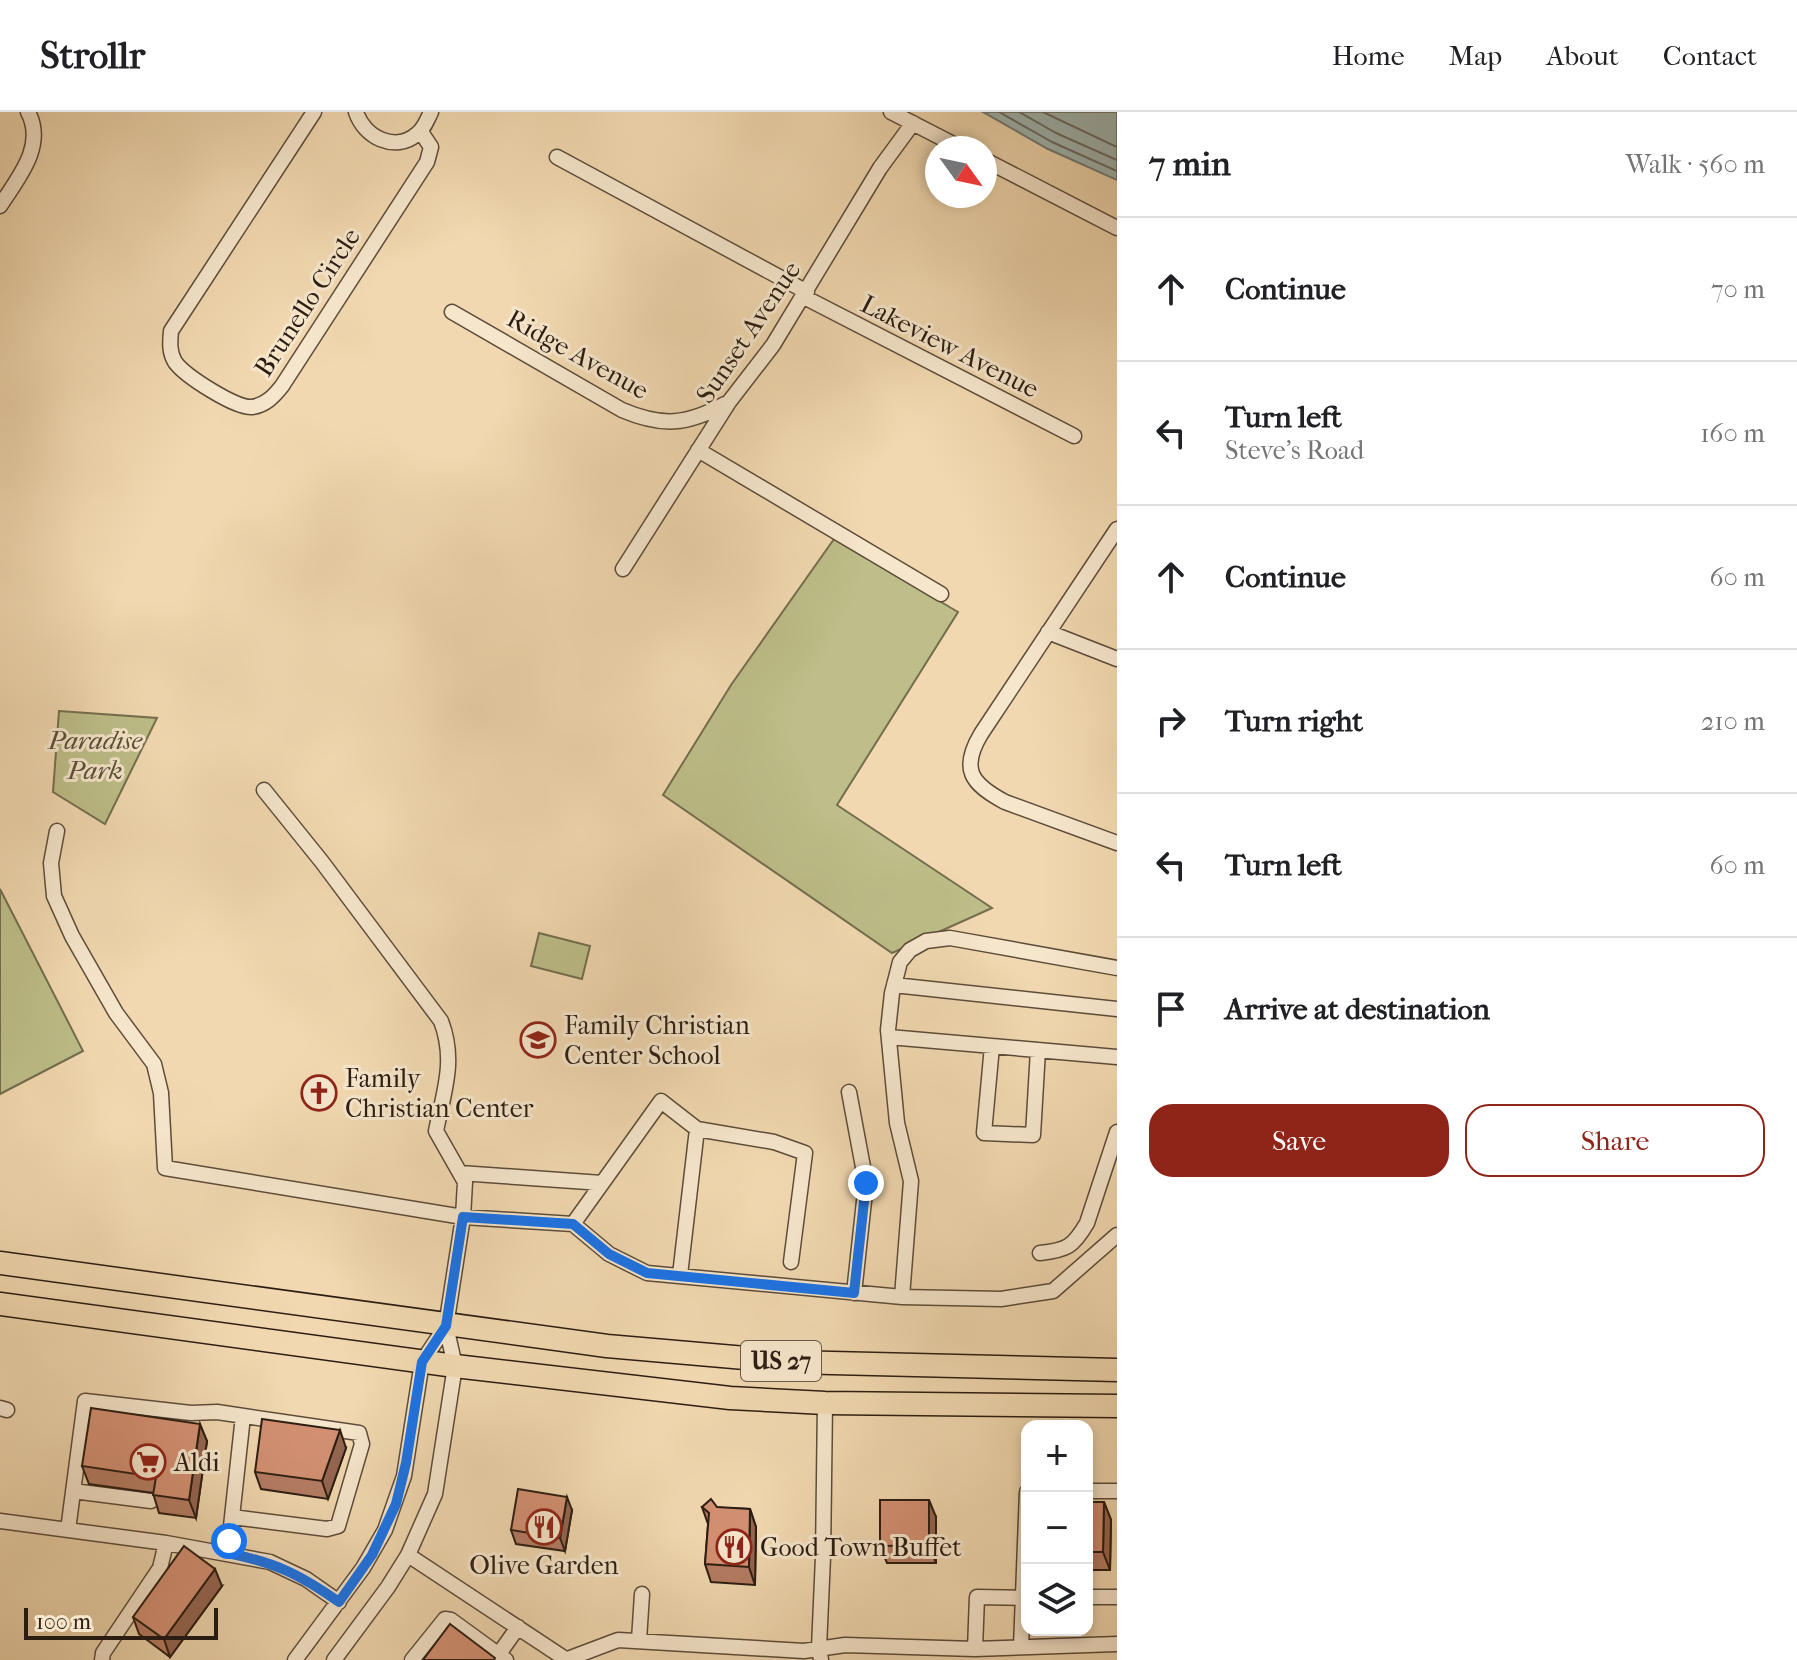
<!DOCTYPE html>
<html lang="en">
<head>
<meta charset="utf-8">
<style>
  :root { --surface:#fff; --page:#f6f6f6; --text:#202124; --muted:#757577; --line:#e0e0e0; --accent:#8f2418 }
  body { margin:0; font-family:"IM FELL French Canon",serif; background:var(--page); color:var(--text) }
  .controls { position:absolute; right:24px; bottom:24px; display:grid; overflow:hidden; border-radius:16px; box-shadow:0 4px 12px #0003 }
  .controls button { width:72px; height:72px; display:grid; place-items:center; padding:0; border:0; border-bottom:2px solid var(--line); background:var(--surface); color:var(--text); font:40px sans-serif }
  .compass { position:absolute; left:925px; top:24px; width:72px; height:72px; border-radius:50%; background:var(--surface); box-shadow:0 4px 12px #0003; rotate:123deg }
  .scale { position:absolute; left:24px; bottom:20px; width:194px; box-sizing:border-box; padding-left:8px; border:4px solid #2c1d12; border-top:0; font-size:22px; line-height:28px; white-space:nowrap; color:#2c1d12; -webkit-text-stroke:6px #f6e6cc; paint-order:stroke }
  .stop { position:absolute; width:24px; height:24px; margin:-18px; border:6px solid #1a73e8; border-radius:50%; background:#fff }
  .stop.end { background:#1a73e8; border-color:#fff; box-shadow:0 2px 8px #0008 }
  .list { margin:0; padding:0; list-style:none }
  h2 { display:flex; justify-content:space-between; align-items:center; height:104px; margin:0; padding:0 32px; font-size:34px }
  h2 small { font-size:26px; font-weight:400; color:var(--muted) }
  .list li { display:grid; grid-template-columns:52px 1fr auto; gap:24px; align-items:center; box-sizing:border-box; height:144px; padding:0 32px; border-top:2px solid var(--line) }
  .list b { display:block; font-size:30px; white-space:nowrap }
  .list p { margin:0; font-size:26px; white-space:nowrap; color:var(--muted) }
  .list em { font-size:26px; font-style:normal; color:var(--muted) }
  .actions { display:flex; gap:16px; padding:24px 32px }
  .actions a { flex:1; padding:18px 0; border:2px solid var(--accent); border-radius:24px; text-align:center; font-size:28px; color:var(--accent) }
  .actions .main { background:var(--accent); color:#fff }
  .icon { flex:none; width:44px; height:44px; fill:none; stroke:currentColor; stroke-width:2; stroke-linecap:round; stroke-linejoin:round }
  .map { position:relative; flex:none; width:1117px; height:1548px; overflow:hidden }
  header { display:flex; align-items:center; gap:48px; box-sizing:border-box; height:112px; padding:0 40px; background:var(--surface); border-bottom:2px solid var(--line) }
  header strong { font-size:38px }
  nav { display:flex; gap:44px; margin-inline-start:auto; font-size:28px }
  main { display:flex }
  aside { flex:1; background:var(--surface) }
  .map>svg:first-child { display:block }
  .green { fill:#bdbe89; stroke:#746e4e; stroke-width:2 }
  .water { fill:#9fb8b6; stroke:#717a74; stroke-width:2 }
  .lines { fill:none; stroke-linecap:round; stroke-linejoin:round }
  .shore { stroke:#666a64; stroke-width:2 }
  .minor-casing { stroke:#5d4c3a; stroke-width:17 }
  .highway-casing { stroke:#2c1d12; stroke-width:25 }
  .minor { stroke:#f6e6cc; stroke-width:14 }
  .highway { stroke:#f1d8b0; stroke-width:22 }
  .wall { fill:#b57c63; stroke:#2c1d12; stroke-width:2 }
  .shaded-wall { fill:#946550; stroke:#2c1d12; stroke-width:2 }
  .building { fill:#d39073; stroke:#2c1d12; stroke-width:2 }
  .route { stroke:#1a73e8; stroke-width:10 }
  .labels { text-anchor:middle; stroke-width:6; stroke-linejoin:round; paint-order:stroke }
  .shield { fill:#f6e6cc; stroke:#69594a; stroke-width:2 }
  .shield-label { font-size:24px; font-weight:bold; fill:#2c1d12 }
  .street-label { font-size:26px; fill:#2c1d12; stroke:#f6e6cc }
  .park-label { font-size:26px; font-style:italic; fill:#584d36; stroke:#f6e6cc }
  .poi-label { font-size:26px; fill:#2c1d12; stroke:#f6e6cc; text-anchor:start }
</style>
</head>
<body>
<header>
<strong>Strollr</strong>
<nav><a>Home</a><a>Map</a><a>About</a><a>Contact</a></nav>
</header>
<main>
<div class="map">
<svg width="1117" height="1548" viewBox="0 0 1117 1548">
  <rect width="100%" height="100%" fill="#f1d8b0"/>
  <filter id="stains"><feTurbulence type="fractalNoise" baseFrequency=".0025" numOctaves="4"/><feColorMatrix values="0 0 0 0 .2 0 0 0 0 .09 0 0 0 0 .02 0 0 0 .5 -.17"/></filter>
  <radialGradient id="worn" r=".72"><stop offset=".6" stop-color="#630" stop-opacity="0"/><stop offset="1" stop-color="#630" stop-opacity=".3"/></radialGradient>
  <path class="green" d="M834,427L958,500L837,693L992,796L892,841L663,683L731,573Z
    M59,599L157,606L105,712L53,680Z
    M0,777L83,939L0,982Z
    M539,821L590,834L582,867L531,854Z"/>
  <path class="water" d="M983,0H1117V68L1048,37Z"/>
  <g class="lines">
    <path class="shore" d="M999,0L1052,30L1117,59
      M1019,0L1056,21L1117,48
      M1043,0L1117,35"/>
    <defs>
      <path id="minor" d="M314,0L171,219C170,230 169,240 175,250C185,264 235,296 252,295C266,293 274,284 282,274L427,50L431,35L421,20
        M356,0C364,25 395,41 417,22C424,17 427,8 431,0
        M891,0L961,36
        M557,45L807,180
        M985,48L1117,116
        M0,94C18,66 46,34 28,0
        M804,185L1074,324
        M452,200L622,298C662,315 687,313 725,292
        M698,338L941,482
        M1117,417L981,622C960,657 971,672 1005,690L1117,731
        M623,457L729,290L773,233L880,56L913,11
        M1048,520L1117,547
        M264,678L322,750L441,909C456,948 444,979 436,1019L465,1070L463,1105L446,1214L455,1254L435,1382L408,1443L388,1475L334,1548
        M57,719L51,751L54,784L72,824L116,901L154,952L161,981L165,1056L463,1105L573,1112L609,1142L647,1161L902,1185L1001,1187L1053,1179L1117,1123
        M894,873L1117,897
        M889,925L1117,945
        M992,934L984,1021L1033,1023L1038,938
        M849,980L866,1071L854,1181
        M460,1061L602,1071
        M573,1112L661,989L697,1017L774,1030L805,1041L791,1150
        M1040,1141C1067,1138 1073,1135 1087,1111L1117,1020
        M680,1163L697,1017
        M902,1185L911,1069L897,1011L888,918L892,881L900,850L910,838L926,829L950,826L1117,856
        M0,1296L7,1298
        M73,1379L151,1389
        M1087,1379H1117
        M0,1409L166,1431L270,1450L306,1467L339,1490
        M68,1418L85,1289L191,1301L217,1300L359,1321L362,1332L338,1414L327,1417L232,1405L243,1304
        M228,1441L232,1405
        M408,1443L567,1548
        M1087,1485H1117
        M639,1528L642,1482
        M1021,1535L1027,1380
        M975,1537L977,1485L1027,1486
        M499,1542L518,1515
        M102,1548L103,1541L160,1456L166,1431
        M295,1548L363,1456L385,1418L404,1364L422,1250L446,1214
        M412,1548L445,1507L451,1508L506,1548
        M565,1548L618,1528L804,1539L845,1533L975,1537L1117,1532
        M821,1548L819,1536L823,1445L825,1291"/>
      <path id="highway" d="M0,1151L607,1234L791,1250L1117,1258
        M0,1192L455,1254L730,1286L825,1291L1117,1294"/>
    </defs>
    <use href="#minor" class="minor-casing"/>
    <use href="#highway" class="highway-casing"/>
    <use href="#minor" class="minor"/>
    <use href="#highway" class="highway"/>
  </g>
  <path class="wall" d="M207,1329L196,1406L159,1401L153,1381L89,1372L82,1354Z
    M346,1336L328,1387L261,1377L255,1360Z
    M1087,1390H1104L1111,1408L1110,1458H1087Z
    M702,1395L750,1397L756,1415L755,1473L711,1470L705,1452L708,1412Z
    M572,1398L565,1439L516,1432L511,1418Z
    M936,1405V1451H887L880,1434Z
    M222,1474L170,1545L139,1522L133,1505Z"/>
  <path class="shaded-wall" d="M200,1312L207,1329L196,1406L189,1388Z
    M340,1318L346,1336L328,1387L322,1369Z
    M567,1385L572,1398L565,1439L560,1426Z
    M929,1388L936,1405V1451L929,1433Z
    M1104,1390L1111,1408L1110,1458L1103,1440Z
    M750,1397L756,1415L755,1473L749,1455Z
    M215,1457L222,1474L170,1545L164,1527Z"/>
  <path class="building" d="M91,1296L200,1312L189,1388L153,1383L156,1365L82,1354Z
    M262,1307L340,1318L322,1369L255,1360Z
    M518,1377L567,1385L560,1426L511,1418Z
    M711,1387L717,1395L750,1397L749,1455L705,1452L709,1401L702,1395Z
    M880,1388H929V1433L880,1434Z
    M1087,1390H1104L1103,1440H1087Z
    M184,1434L215,1457L164,1527L133,1505Z
    M450,1512L495,1546L494,1548H423Z"/>
  <g class="lines">
    <path class="route" d="M229,1429L228,1441C276,1451 299,1462 339,1490L372,1443L396,1392L406,1351L422,1250L446,1214L463,1105L573,1112L609,1142L647,1161L854,1181L866,1071"/>
  </g>
  <defs>
    <symbol id="school-ring" viewBox="-11 -11 22 22"><circle r="9.5" fill="#f6e6cc" stroke="#8f2418" stroke-width="1.5"/><path d="M0-5L7-2L0 1L-7-2ZM-4 1L0 2.5L4 1V4Q0 6-4 4Z" fill="#8f2418"/></symbol>
    <symbol id="church-ring" viewBox="-11 -11 22 22"><circle r="9.5" fill="#f6e6cc" stroke="#8f2418" stroke-width="1.5"/><path d="M-1.2-6h2.4v3.5h3.3v2.4h-3.3V6h-2.4V-.1h-3.3v-2.4h3.3Z" fill="#8f2418"/></symbol>
    <symbol id="supermarket-ring" viewBox="-11 -11 22 22"><circle r="9.5" fill="#f6e6cc" stroke="#8f2418" stroke-width="1.5"/><path d="M-6-5.5h2.5l.6 2H6L4.5 2H-2.5L-4.4-4H-6ZM-1.5 3.2a1.3 1.3 0 1 0 .1 0ZM3 3.2a1.3 1.3 0 1 0 .1 0Z" fill="#8f2418"/></symbol>
    <symbol id="restaurant-ring" viewBox="-11 -11 22 22"><circle r="9.5" fill="#f6e6cc" stroke="#8f2418" stroke-width="1.5"/><path d="M-5-6h1v4h1v-4h1v4h1v-4h1v5L-1.5 .5V6h-2V.5L-5-1ZM5-6V6H3V1.5H1.5Q1.5-4 5-6Z" fill="#8f2418"/></symbol>
  </defs>
  <g fill-rule="evenodd">
    <use href="#school-ring" x="518" y="908" width="40" height="40"/>
    <use href="#church-ring" x="299" y="961" width="40" height="40"/>
    <use href="#supermarket-ring" x="128" y="1330" width="40" height="40"/>
    <use href="#restaurant-ring" x="524" y="1395" width="40" height="40"/>
    <use href="#restaurant-ring" x="714" y="1415" width="40" height="40"/>
  </g>
  <g class="labels">
    <rect class="shield" x="741" y="1229" width="80" height="40" rx="6"/>
    <g class="shield-label">
      <text x="781" y="1257">US 27</text>
    </g>
    <g class="street-label">
      <text transform="translate(307 190) rotate(-57)" y="9">Brunello Circle</text>
      <text transform="translate(748 220) rotate(-56)" y="9">Sunset Avenue</text>
      <text transform="translate(950 234) rotate(27)" y="9">Lakeview Avenue</text>
      <text transform="translate(578 242) rotate(29)" y="9">Ridge Avenue</text>
    </g>
    <g class="park-label">
      <text x="95" y="637">Paradise<tspan x="95" dy="30">Park</tspan></text>
    </g>
    <g class="poi-label">
      <text x="564" y="922">Family Christian<tspan x="564" dy="30">Center School</tspan></text>
      <text x="345" y="975">Family<tspan x="345" dy="30">Christian Center</tspan></text>
      <text x="174" y="1359">Aldi</text>
      <text x="760" y="1444">Good Town Buffet</text>
      <text x="544" y="1462" text-anchor="middle">Olive Garden</text>
    </g>
  </g>
  <rect width="100%" height="100%" filter="url(#stains)"/>
  <rect width="100%" height="100%" fill="url(#worn)"/>
</svg>
<div class="controls">
<button>+</button>
<button>−</button>
<button><svg class="icon" aria-label="layers" viewBox="0 0 24 24"><path d="M12 4l9 5-9 5-9-5zM3 14l9 5 9-5"/></svg></button>
</div>
<svg class="compass" viewBox="-18 -18 36 36"><path d="M0-13l5 13h-10z" fill="#e53935"/><path d="M0 13l5-13h-10z" fill="#757577"/></svg>
<div class="scale">100 m</div>
<div class="stop" style="left:229px;top:1429px"></div>
<div class="stop end" style="left:866px;top:1071px"></div>
</div>
<aside>
<h2>7 min<small>Walk · 560 m</small></h2>
<ul class="list">
<li><svg class="icon" aria-label="ahead" viewBox="0 0 24 24"><path d="M12 20V5M6 11l6-6 6 6"/></svg><div><b>Continue</b></div><em>70 m</em></li>
<li><svg class="icon" aria-label="left" viewBox="0 0 24 24"><path d="M17 20v-9H6M10 6l-5 5 5 5"/></svg><div><b>Turn left</b><p>Steve's Road</p></div><em>160 m</em></li>
<li><svg class="icon" aria-label="ahead" viewBox="0 0 24 24"><path d="M12 20V5M6 11l6-6 6 6"/></svg><div><b>Continue</b></div><em>60 m</em></li>
<li><svg class="icon" aria-label="right" viewBox="0 0 24 24"><path d="M7 20v-9h11M14 6l5 5-5 5"/></svg><div><b>Turn right</b></div><em>210 m</em></li>
<li><svg class="icon" aria-label="left" viewBox="0 0 24 24"><path d="M17 20v-9H6M10 6l-5 5 5 5"/></svg><div><b>Turn left</b></div><em>60 m</em></li>
<li><svg class="icon" aria-label="arrive" viewBox="0 0 24 24"><path d="M6 21V4h12l-3 4 3 4H6"/></svg><div><b>Arrive at destination</b></div></li>
</ul>
<div class="actions"><a class="main">Save</a><a>Share</a></div>
</aside>
</main>
</body>
</html>
